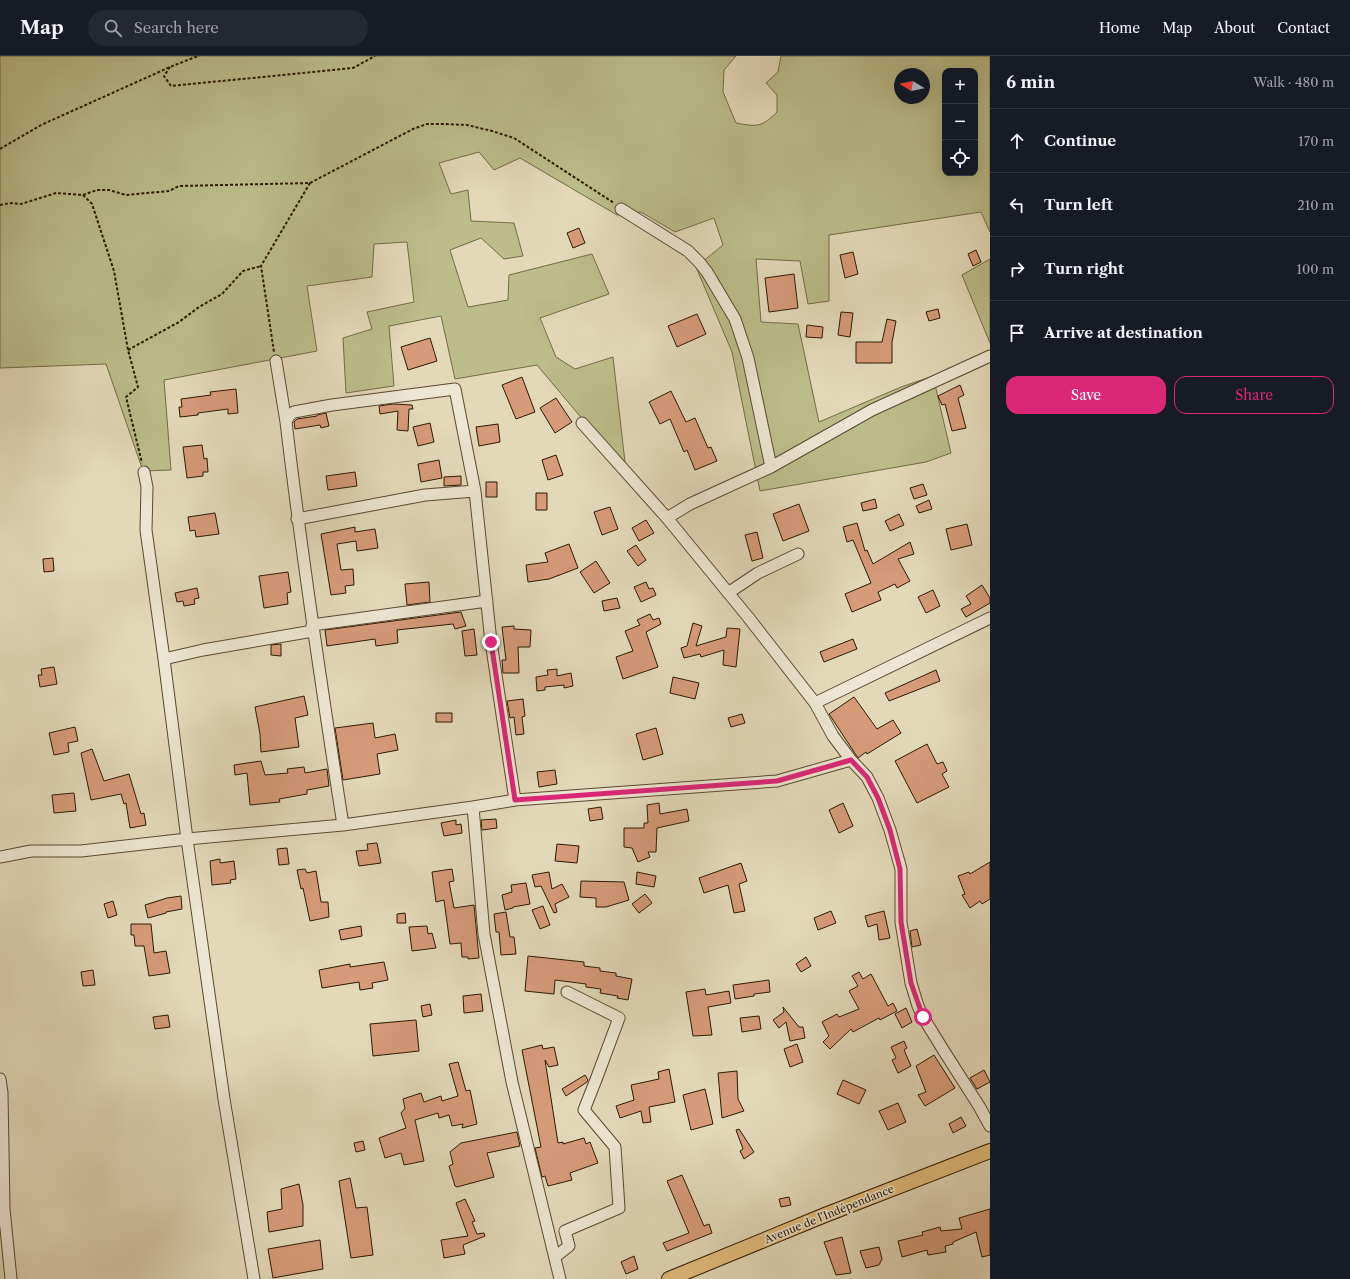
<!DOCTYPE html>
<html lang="en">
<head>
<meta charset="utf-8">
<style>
  :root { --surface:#171b24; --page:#242831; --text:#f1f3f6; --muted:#9ea1a6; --line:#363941; --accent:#db2777 }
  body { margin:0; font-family:"Libre Caslon Text",serif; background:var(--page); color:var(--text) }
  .controls { position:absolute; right:12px; top:12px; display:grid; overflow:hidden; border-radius:8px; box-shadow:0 4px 16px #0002 }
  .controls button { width:36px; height:36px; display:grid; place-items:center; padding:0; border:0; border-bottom:1px solid var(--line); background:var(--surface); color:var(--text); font:20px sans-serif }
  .compass { position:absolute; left:894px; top:12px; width:36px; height:36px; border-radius:50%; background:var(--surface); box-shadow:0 4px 16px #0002; rotate:280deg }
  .stop { position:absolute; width:12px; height:12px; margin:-9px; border:3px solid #db2777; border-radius:50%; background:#fff }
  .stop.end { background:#db2777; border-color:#fff; box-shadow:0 1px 4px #0008 }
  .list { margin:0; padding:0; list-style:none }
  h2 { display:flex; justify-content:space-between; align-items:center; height:52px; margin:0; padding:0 16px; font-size:17px }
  h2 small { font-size:13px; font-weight:400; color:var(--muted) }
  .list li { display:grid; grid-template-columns:26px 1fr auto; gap:12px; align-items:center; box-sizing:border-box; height:64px; padding:0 16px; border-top:1px solid var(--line) }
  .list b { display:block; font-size:15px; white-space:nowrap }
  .list em { font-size:13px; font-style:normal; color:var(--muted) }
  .actions { display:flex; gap:8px; padding:12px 16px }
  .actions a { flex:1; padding:9px 0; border:1px solid var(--accent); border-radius:12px; text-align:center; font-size:14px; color:var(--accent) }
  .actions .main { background:var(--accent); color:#fff }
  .icon { flex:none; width:22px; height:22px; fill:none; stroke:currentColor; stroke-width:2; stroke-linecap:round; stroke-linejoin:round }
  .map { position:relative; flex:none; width:990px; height:1223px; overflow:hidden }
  header { display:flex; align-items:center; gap:24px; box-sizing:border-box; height:56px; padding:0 20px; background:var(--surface); border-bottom:1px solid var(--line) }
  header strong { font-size:19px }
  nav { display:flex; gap:22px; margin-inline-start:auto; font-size:14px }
  .search { width:280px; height:36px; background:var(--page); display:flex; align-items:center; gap:10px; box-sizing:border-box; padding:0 14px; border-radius:22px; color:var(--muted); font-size:15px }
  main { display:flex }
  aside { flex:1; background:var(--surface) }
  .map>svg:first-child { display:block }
  .green { fill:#bbbd8a; stroke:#746b46; fill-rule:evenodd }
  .building { fill:#d69b79; stroke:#2c1902 }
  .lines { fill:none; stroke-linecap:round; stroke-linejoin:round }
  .minor-casing { stroke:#5a4930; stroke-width:13 }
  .major-casing { stroke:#2c1902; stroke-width:16 }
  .path { stroke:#2c1902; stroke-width:2; stroke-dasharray:3 2; stroke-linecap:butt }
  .minor { stroke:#ede6d2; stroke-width:11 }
  .major { stroke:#e2bc7c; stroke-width:14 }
  .route { stroke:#db2777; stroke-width:5 }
  .labels { text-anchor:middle; stroke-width:3; stroke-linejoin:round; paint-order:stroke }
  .street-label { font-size:11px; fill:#2c1902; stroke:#ede6d2 }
</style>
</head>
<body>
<header>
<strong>Map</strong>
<div class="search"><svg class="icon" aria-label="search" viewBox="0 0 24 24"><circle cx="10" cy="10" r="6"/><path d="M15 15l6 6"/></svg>Search here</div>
<nav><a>Home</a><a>Map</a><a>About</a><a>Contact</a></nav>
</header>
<main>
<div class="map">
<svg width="990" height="1223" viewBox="0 0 990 1223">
  <rect width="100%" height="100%" fill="#e3d9b9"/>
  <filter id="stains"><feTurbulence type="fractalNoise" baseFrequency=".005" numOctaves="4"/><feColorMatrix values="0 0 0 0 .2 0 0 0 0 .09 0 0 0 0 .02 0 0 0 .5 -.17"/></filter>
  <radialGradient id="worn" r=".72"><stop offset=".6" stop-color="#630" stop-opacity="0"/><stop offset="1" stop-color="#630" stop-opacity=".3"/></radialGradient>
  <path class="green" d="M0,0H736L724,14L723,36L736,67C757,71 762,71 777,56V39L766,27L778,16L781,0H990V176L981,156L829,179V245L808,248L800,205L756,203L761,266L798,268L819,366L901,331L933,320L951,397L926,406L760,435L732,296L696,211L723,189L714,162L675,176L641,156L617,159L520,102L494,114L479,96L439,107L451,138L468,134L471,165L514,167L523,200L504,203L481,182L450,194L468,251L508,244L509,219L592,198L609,238L540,262L556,301L575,313L613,301L626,415L537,309L455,323L441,260L389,270L394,330L346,337L343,282L372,273L367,256L414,246L407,186L374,188L372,221L307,230L317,295L164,324L171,414L143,415L106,308L0,312ZM945,15H975V117H945ZM900,18H924V42H900Z
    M990,203V287L962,219Z"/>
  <path class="building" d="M579,172L585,187L573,192L567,177Z
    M976,194L981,206L973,210L968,198Z
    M853,196L858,218L845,222L840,199Z
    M794,218L798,252L769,256L765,222Z
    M938,253L940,262L929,265L926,256Z
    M841,256L853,257L850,281L838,279Z
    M697,258L706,278L677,291L668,270Z
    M887,263L896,265L892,286V307H856V286H882Z
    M807,269L823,271L822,282L806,281Z
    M430,282L437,305L408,314L401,291Z
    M522,321L535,356L516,363L502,329Z
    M960,329L964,339L958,342L966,372L952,375L945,348L942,349L938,340Z
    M236,333L238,357L228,358V353L198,357V359L180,361L179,351H182L181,343L211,339L210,336Z
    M671,335L686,366L695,362L708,392L711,391L717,405L695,414L687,394L684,396L670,363L660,368L649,346Z
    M556,342L572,366L555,377L540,352Z
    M393,348L412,349L413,353H409L408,375L397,374L398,355L380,358L379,350Z
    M326,357L329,370L321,372L320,369L295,373L294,366L297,363L317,360V359Z
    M430,367L434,386L418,390L413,371Z
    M498,368L500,386L479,390L476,371Z
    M202,389L204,403L207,402L208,416H203V420L187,422L183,391Z
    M556,399L563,419L548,424L542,404Z
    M439,404L442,422L421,426L418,408Z
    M355,416L357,430L328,434L326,420Z
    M461,420V429L444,430V421Z
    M486,426H497V441H486Z
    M923,428L927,439L914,443L910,432Z
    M536,437H547V454H536Z
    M875,443L877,452L863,455L861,447Z
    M929,444L932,453L919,457L916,450Z
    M799,448L809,475L783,485L773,458Z
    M610,451L618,473L602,479L594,456Z
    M215,457L219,478L196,481L195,474L190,475L188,461Z
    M899,458L904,469L890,475L885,465Z
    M646,464L654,477L639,485L632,472Z
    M857,467L865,495L867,494L873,508L910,486L914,498L898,503L910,525L897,532L895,528L878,536L881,544L852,556L845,538L871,527L853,484L847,486L843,471Z
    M967,468L972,489L951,494L946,473Z
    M355,471V476L375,473L378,492L357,495L356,485L337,488L341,514L353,513L354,529L345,530L346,537L331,539L321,478Z
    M757,476L763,502L752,505L745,479Z
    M569,488L578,512L549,523L528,526L526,509L548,506L545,497Z
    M636,489L646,504L638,510L627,495Z
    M53,502L54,515L44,516L43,503Z
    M596,505L610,527L594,537L580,516Z
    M288,516L291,536L287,537L288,548L264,552L259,520Z
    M429,526L430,546L407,549L405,528Z
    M646,526L649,533L653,532L656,539L641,546L634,531Z
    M982,529L990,542V547L966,561L961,553L971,548L966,540Z
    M197,532L199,542L194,543L195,548L184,550L183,545L177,546L175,537Z
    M933,534L940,550L926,557L918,541Z
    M617,542L620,552L604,555L602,545Z
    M461,556L466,570L455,573L453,568L397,574L398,587L376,590L375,583L327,590L325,574Z
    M650,558L653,564L659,562L661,568L646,576L658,611L623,623L616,601L633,595L625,575L640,569L637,564Z
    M693,567L702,570L696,590L726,581L727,572L740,573L736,611L723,609L724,594L701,601L700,598L684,602L681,592L687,590Z
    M514,570V573L531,574L530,591H518L519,617H503L502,604H506L502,571Z
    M474,573L477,599L465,600L462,575Z
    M853,583L857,593L824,606L820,596Z
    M281,588V600L271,599V589Z
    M54,611L57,628L40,631L38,619H42L41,613Z
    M557,613V620L571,617L573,630L564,632V629L545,631V634L537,635L536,621L548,619L547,614Z
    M936,614L940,625L889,645L885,637Z
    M673,621L699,627L695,643L670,637Z
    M304,640L308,659L295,662L299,691L261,696L260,678L255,651Z
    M854,641L877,673L893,664L901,677L867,698L866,696L858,702L829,658Z
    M523,643L525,660L522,661L524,678L516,679L514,661L510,662L507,645Z
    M436,657H452V666H436Z
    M742,658L745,667L731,671L728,662Z
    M373,667L375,682L395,678L398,694L377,698L380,718L343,724L335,672Z
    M75,671L78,685L68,687L69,696L54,699L49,677Z
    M656,672L663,698L643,704L636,678Z
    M927,688L937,708L943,706L947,715L942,718L949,731L917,747L895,705Z
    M92,693L104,725L129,718L141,758L144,757L146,769L130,772L126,747L124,748L121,738L91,744L81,697Z
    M261,705L265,719L288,717L287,713L304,711L305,717L327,713L329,730L307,734V738L279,743L280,746L250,749L247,717L235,719L234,709Z
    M555,714L557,728L539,731L537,716Z
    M74,737L76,755L54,757L52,739Z
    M659,747L660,758L687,753L689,765L657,772L656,796H648L650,801L638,806L632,792L624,791V772H644V767H648L647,749Z
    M843,747L853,770L839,777L829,754Z
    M601,751L603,763L590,765L588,753Z
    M496,763L497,772L482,774L481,764Z
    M456,764V769L461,768L462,777L444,780L441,767Z
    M377,787L381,807L359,810L356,795L368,794L367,788Z
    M557,788L579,790L577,807L555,805Z
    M287,792L289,808L279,809L277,793Z
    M220,803V807L234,805L236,823L230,824L231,827L212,829L210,805Z
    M990,806V843L982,848L980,845L970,852L962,839L965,838L958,820L969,816L970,818Z
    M741,807L747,825L739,828L745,855L734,857L728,829L704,837L699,822Z
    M305,813L307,817L316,815L321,846H328L329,861L310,865L303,832L301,833L297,814Z
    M452,813L454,825L449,826L454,852L474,849L479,902L468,903V901H462L461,887L450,888L444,844L436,846L432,816Z
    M549,816L552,833L562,828L569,841L555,848L557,856L554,857L541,830L535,831L532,819Z
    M637,816L656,820L654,831L636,828Z
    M581,825L624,826L629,844L606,851H596V842L580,841Z
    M526,827L530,848L513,851V852L505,854L502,839L512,836L511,829Z
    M645,838L652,847L639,857L632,848Z
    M181,840L182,853L166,856V857L148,862L145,849L167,842Z
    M113,845L117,859L108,862L104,848Z
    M543,850L550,869L540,873L532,854Z
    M831,855L836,867L818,874L814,862Z
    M884,855L890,882L879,884L877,868L868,871L865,860Z
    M506,856L510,881H514L516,898L501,899L499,876H496L494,858Z
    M405,857L406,867H397V858Z
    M131,868H151L154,897L166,895L170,917L149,920L144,890H135L134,879H131Z
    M361,870L362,880L341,884L339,874Z
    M427,870L428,878L432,877L436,892L412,895L409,871Z
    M917,873L921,889L912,891L910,875Z
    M528,900L584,906V910L600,912V915L616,917V920L632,923L628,944L617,942L618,940L600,937L601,933L586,931V928L555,924L554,938L525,935Z
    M806,901L811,910L801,916L796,908Z
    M384,906L388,924L372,927L373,932L360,934L359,926L322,932L319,914L350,908V911Z
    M93,914L95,929L83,930L81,916Z
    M859,916L863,923L871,918L888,950L893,947L897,955L880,964L879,962L853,976L851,973L830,993L823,986L829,980L822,966L837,958L839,961L859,953L849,935L858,930L852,920Z
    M769,924L770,936L754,938V940L735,943L733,929Z
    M705,933L706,939L729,935L731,947L708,951L712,979L693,980L686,936Z
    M481,938L483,955L464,957L463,940Z
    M430,948L432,959L423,961L421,950Z
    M783,951L799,971H803L805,982L790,985L786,966L779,972L773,964L784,956Z
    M906,952L912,966L902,972L895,958Z
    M168,959L170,971L155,973L153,961Z
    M759,960L761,973L742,976L740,962Z
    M416,964L419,995L373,1000L370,968Z
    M904,985L907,992L904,994L911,1010L898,1017L892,1004L896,1002L891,991Z
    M797,988L803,1006L790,1011L784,993Z
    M542,989L543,993L554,991L558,1009L549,1011L545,1004L558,1087L563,1086V1088L584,1082L586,1088L590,1086L598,1107L570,1117L572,1124L548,1130L545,1120L542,1121L535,1092L541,1091L522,994Z
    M934,999L955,1032L925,1050L918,1039L926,1036L916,1010Z
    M458,1006L466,1035L470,1034L477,1068L462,1072L463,1068L452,1070L449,1059L439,1062L438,1057L415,1064L424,1105L404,1109L401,1097L385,1102L379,1082L406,1072L401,1057L405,1052L403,1043L421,1037L424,1046L441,1040L442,1045L458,1040L449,1008Z
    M669,1013L675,1046L649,1051L651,1066L643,1067L641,1055L620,1062L616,1050L634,1044L631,1029L659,1023L658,1016Z
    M984,1014L990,1026L977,1033L970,1022Z
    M737,1015L738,1043L744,1055L722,1062L718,1017Z
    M585,1019L588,1024L587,1026L566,1040L562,1033Z
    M843,1024L866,1034L859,1048L837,1038Z
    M705,1033L713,1068L691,1074L683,1039Z
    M898,1047L906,1066L888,1074L879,1055Z
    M961,1061L966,1070L953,1077L949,1068Z
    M739,1073L754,1096L744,1103L740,1095L743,1093L736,1074Z
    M517,1076L520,1090L487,1097L494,1121L457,1131L455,1130L449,1110L453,1108L450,1096L461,1087Z
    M363,1085L365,1094L356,1096L354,1087Z
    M682,1119L704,1170L709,1168L712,1177L667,1195L663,1187L689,1177L667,1125Z
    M350,1122L356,1152L367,1151L373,1199L351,1202L339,1125Z
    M299,1128L303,1149V1170L269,1176L267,1156L282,1153L281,1133Z
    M789,1141L791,1149L781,1151L779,1143Z
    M465,1143L475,1165L472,1166L477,1178L484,1177L485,1180L463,1189L465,1198L444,1202L441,1184L468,1180L456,1147Z
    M990,1153V1199L982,1201L976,1176L953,1186V1188L945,1190L946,1196L928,1199L927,1194L902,1201L898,1185L923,1179L922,1176L940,1171L941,1175L962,1173L959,1162Z
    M842,1181L851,1217L836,1219L824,1186Z
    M320,1184L323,1213L273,1222L268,1193Z
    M879,1191L882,1203L879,1209L866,1212L860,1195Z
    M634,1200L638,1213L626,1218L621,1206Z"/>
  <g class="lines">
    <defs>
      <path id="minor" d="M621,153L688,195L699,206L707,216L735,263L748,302L771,411
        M276,305L286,366
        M582,367L667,462L748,561L815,647L833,680L851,704L867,721L878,742L890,774L901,813V866L911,927L918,950L923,961L942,992L979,1050L990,1070
        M144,416L147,431L146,474L164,603L187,783L224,1043L254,1223
        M667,462L690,448L771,411L872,354L990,300
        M297,463L425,439L475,435L491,586L515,744
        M728,537L758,517L798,498
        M312,569L487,545
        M164,603L203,594L313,575
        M815,647L990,562
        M473,751L484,878L512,1026L560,1223
        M343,769C322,635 302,501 286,366L289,360L294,356L332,349L455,333L475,435
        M0,801L31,795H81L187,783L343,769L473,751L515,744L777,725L851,704
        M0,1023L2,1037L4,1153L11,1223
        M555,1201L569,1190L565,1175L619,1152L615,1091L584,1054L597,1021L619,962L567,936"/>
      <path id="major" d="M669,1223L825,1159L990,1095"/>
    </defs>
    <use href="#minor" class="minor-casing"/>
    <use href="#major" class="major-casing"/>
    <path class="path" d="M170,11L164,20L171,30L353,12L375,0
      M0,93L41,69L170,11L198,0
      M310,127L413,73L427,68H445L467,69L492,75L514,82L614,147
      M83,139L92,148L114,215L128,294L138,331L126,341L142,407
      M0,149L11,147L21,148L56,137L83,139L97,134H109L126,139L169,135L179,130L310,127L261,210L274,296
      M128,294L179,266L199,251L222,238L243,215L261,210"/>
    <use href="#minor" class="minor"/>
    <use href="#major" class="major"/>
  </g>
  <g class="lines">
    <path class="route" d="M491,586L515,744L777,725L851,704L867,721L878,742L890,774L900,813L901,866L911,927L923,961"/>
  </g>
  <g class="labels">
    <g class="street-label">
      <text transform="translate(829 1158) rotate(-22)" y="4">Avenue de l'Indépendance</text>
    </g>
  </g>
  <rect width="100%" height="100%" filter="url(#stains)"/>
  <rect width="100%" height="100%" fill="url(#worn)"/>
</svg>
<div class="controls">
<button>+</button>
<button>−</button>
<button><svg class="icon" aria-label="locate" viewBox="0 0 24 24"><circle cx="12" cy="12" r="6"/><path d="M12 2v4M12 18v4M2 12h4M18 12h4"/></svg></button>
</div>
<svg class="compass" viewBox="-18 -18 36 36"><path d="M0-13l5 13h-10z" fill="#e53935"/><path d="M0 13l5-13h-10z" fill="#9ea1a6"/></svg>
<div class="stop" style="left:923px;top:961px"></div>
<div class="stop end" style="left:491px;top:586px"></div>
</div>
<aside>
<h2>6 min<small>Walk · 480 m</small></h2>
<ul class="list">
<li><svg class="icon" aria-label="ahead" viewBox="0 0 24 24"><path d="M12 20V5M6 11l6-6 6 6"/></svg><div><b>Continue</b></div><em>170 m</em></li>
<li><svg class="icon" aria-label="left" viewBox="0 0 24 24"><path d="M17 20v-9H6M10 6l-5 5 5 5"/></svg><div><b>Turn left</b></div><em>210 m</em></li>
<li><svg class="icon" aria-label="right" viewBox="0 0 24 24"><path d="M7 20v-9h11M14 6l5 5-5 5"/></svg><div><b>Turn right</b></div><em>100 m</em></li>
<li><svg class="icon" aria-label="arrive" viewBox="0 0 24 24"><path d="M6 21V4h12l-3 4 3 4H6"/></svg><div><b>Arrive at destination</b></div></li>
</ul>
<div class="actions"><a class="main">Save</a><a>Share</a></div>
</aside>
</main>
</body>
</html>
